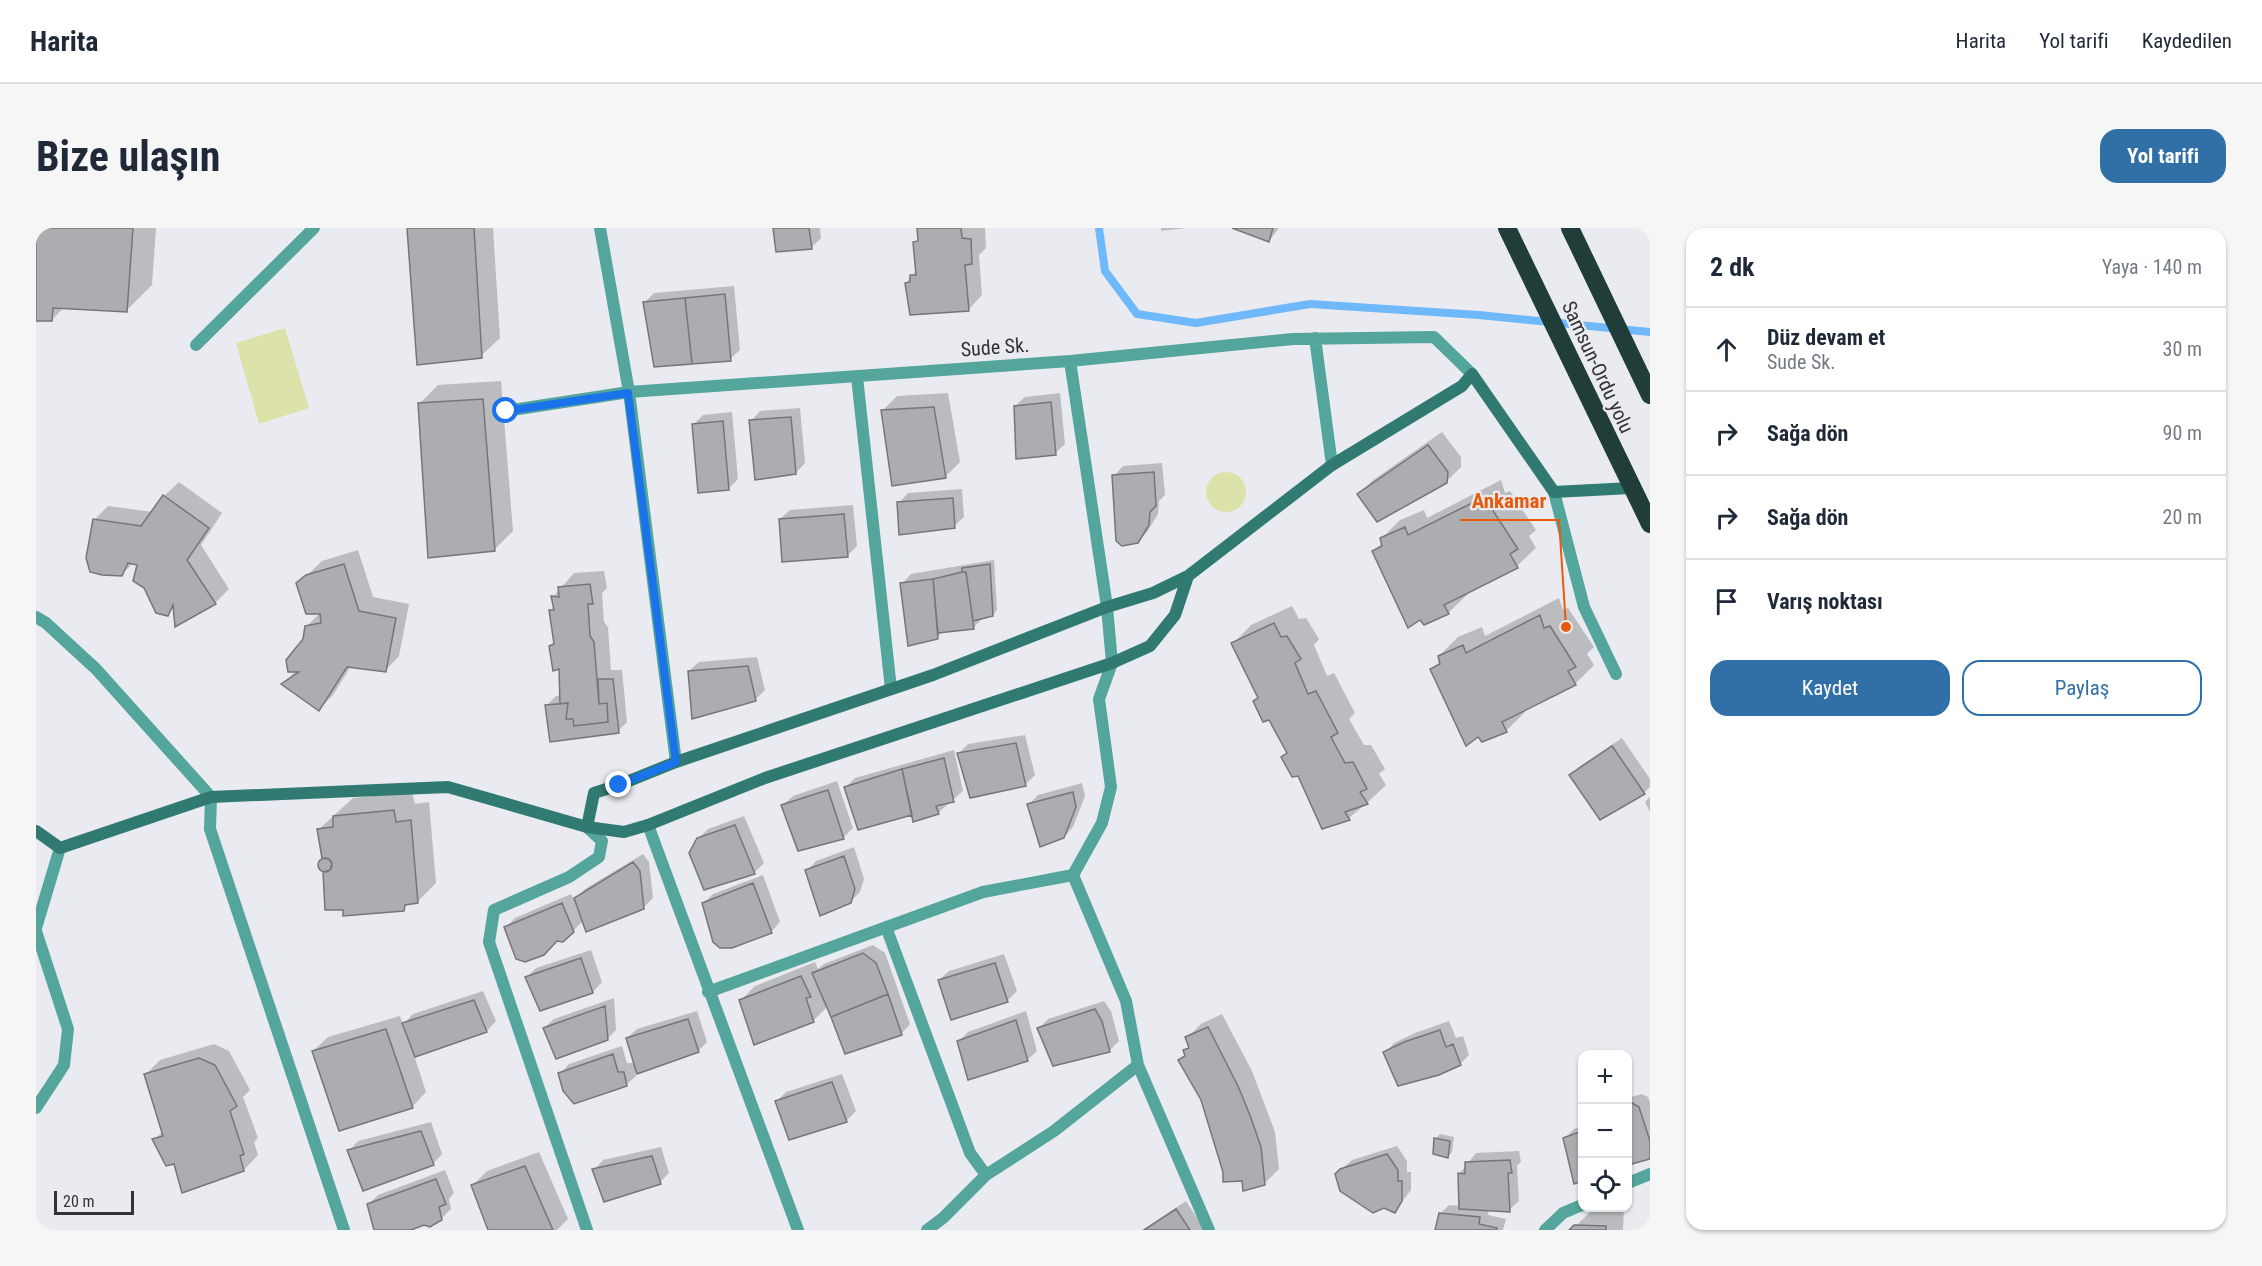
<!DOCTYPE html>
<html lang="tr">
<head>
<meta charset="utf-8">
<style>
  :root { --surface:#fff; --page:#f6f6f7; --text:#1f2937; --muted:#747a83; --line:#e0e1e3; --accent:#3070a6 }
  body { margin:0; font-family:"Roboto Condensed",sans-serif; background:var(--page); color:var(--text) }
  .controls { position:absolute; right:18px; bottom:18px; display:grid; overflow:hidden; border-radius:12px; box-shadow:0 2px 4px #0004 }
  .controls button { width:54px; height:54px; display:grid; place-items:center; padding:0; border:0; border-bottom:2px solid var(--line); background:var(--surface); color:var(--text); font:30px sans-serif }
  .scale { position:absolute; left:18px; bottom:15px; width:80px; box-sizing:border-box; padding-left:6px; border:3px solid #333335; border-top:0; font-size:16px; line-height:21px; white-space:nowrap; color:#333335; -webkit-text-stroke:4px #eaebf0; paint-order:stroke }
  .stop { position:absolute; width:18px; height:18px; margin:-14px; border:4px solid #1a73e8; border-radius:50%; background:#fff }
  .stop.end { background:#1a73e8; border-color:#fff; box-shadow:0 2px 6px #0008 }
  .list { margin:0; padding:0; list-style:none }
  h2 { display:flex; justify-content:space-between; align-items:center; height:78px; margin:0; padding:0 24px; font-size:26px }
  h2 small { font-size:20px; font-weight:400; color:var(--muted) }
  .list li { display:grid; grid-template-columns:39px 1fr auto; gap:18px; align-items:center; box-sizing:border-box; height:84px; padding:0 24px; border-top:2px solid var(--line) }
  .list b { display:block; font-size:22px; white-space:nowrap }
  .list p { margin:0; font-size:20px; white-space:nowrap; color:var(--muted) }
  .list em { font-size:20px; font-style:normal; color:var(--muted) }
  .actions { display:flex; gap:12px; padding:18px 24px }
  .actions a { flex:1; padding:14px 0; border:2px solid var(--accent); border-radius:18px; text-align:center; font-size:21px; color:var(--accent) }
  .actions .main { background:var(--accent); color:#fff }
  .icon { flex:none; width:33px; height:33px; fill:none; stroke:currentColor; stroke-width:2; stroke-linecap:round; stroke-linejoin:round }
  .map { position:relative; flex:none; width:1614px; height:1002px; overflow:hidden; border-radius:18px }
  header { display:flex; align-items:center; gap:36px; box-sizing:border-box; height:84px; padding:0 30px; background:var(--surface); border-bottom:2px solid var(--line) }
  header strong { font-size:28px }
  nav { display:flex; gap:33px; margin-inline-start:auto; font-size:21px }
  .intro { display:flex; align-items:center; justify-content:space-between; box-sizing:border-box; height:144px; padding:0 36px }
  h1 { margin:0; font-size:42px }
  .button { padding:15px 27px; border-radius:18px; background:var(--accent); color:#fff; font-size:21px; font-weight:700 }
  main { display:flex; gap:36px; padding:0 36px }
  aside { flex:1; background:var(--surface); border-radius:18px; box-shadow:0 2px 4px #0004 }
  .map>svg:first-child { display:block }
  .park { fill:#dde2aa }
  .shadow { fill:#0003; fill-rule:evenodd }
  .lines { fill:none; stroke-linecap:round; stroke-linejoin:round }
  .stream { stroke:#6fb8fa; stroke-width:8 }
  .building { fill:#acacb1; stroke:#75757a; stroke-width:1.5 }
  .street { stroke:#54a59b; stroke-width:12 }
  .secondary { stroke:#307a71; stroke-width:12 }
  .highway { stroke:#203d39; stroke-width:18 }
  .route { stroke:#1a73e8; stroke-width:8 }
  .labels { text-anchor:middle; stroke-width:4.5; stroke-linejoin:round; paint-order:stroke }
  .street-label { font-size:20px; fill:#333335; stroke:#eaebf0 }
  .leader { fill:none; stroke:#e8590c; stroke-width:2 }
  .callout-dot { fill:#e8590c; stroke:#eaebf0; stroke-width:2 }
  .callout-label { font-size:21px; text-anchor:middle; font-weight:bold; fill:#e8590c; stroke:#eaebf0; stroke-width:4.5; stroke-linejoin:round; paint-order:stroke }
</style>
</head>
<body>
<header>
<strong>Harita</strong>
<nav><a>Harita</a><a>Yol tarifi</a><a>Kaydedilen</a></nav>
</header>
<div class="intro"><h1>Bize ulaşın</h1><a class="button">Yol tarifi</a></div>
<main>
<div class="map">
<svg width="1614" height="1002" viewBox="0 0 1614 1002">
  <rect width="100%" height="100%" fill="#eaebf0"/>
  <path class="park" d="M249,100L273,180L223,196L200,115Z
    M1170 264a20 20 0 1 1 40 0a20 20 0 1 1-40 0Z"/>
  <path class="shadow" d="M0,0H120L116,57L91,82L28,79L16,92L0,91Z
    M373,0H457L464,110L445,128Z
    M739,0H784L785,10L776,19L742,22Z
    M882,0H949L950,20L943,27L946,67L932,82L870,55L881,42L879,15L883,11Z
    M1125,0H1150L1125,3Z
    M1200,0H1243L1233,13Z
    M698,58L704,122L694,131L609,74L618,65Z
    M465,153L477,303L458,322L383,176L402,157Z
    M912,165L924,234L910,248L847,182L861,168Z
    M1024,165L1029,216L1019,225L979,178L989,169Z
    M764,180L769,235L760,245L715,193L724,183Z
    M696,184L702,251L692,261L658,196L667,187Z
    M1406,204L1425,229V239L1410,254L1323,266L1337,252Z
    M1126,235L1129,267L1123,273L1122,286L1111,304L1102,314L1078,248L1087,238Z
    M1465,252L1469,265L1474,263L1500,302L1493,308L1500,320L1481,338L1429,364L1431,367L1412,385L1338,323L1346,315L1345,311L1364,292L1388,282L1391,290Z
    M143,254L186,285L165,317L193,361L179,375L138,379L131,386L103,336L97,335L86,346L58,292L72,278L117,284L128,268Z
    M926,261L928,289L918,298L863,275L872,265Z
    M817,277L821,318L812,327L744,291L754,282Z
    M322,322L337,369L373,376L363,428L349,443L315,438L297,467L283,481L247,455L260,443L269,412L270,399L284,385L262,356L286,333Z
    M958,332L961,382L957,387L947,390L938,399L908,403L901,409L866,356L875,346Z
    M568,343L571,360L566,365L568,394L572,399L575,442H586L591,494L582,503L511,477L520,468L526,467L525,439L515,418L519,414L514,383L519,378L517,369L538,345Z
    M1523,370L1527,382L1532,380L1558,419L1551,426L1558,437L1539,456L1487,482L1489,484L1470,503L1396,441L1405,432L1403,428L1422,409L1446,399L1449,408Z
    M1256,378L1263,391L1270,390L1283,411L1278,417L1291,448L1298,445L1319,485L1313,491L1328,517H1335L1349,541L1343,546L1350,557L1331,575L1313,590L1287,599L1263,546L1247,529L1252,523L1197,416L1215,397Z
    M721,429L729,462L720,471L658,489L653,443L663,434Z
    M989,507L999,547L990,556L923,525L932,516Z
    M1586,510L1614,551V559L1608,565L1535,547L1544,538Z
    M918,522L927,563L902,585H877L810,559L819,550Z
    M801,553L817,600L808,609L763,622L747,577L757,568Z
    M1046,555L1049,568L1037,599L1028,609L993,576L1002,567Z
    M376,564L379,576L393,574L400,655L381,674H374L367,681H309L289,644L291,642H286L284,639V634L288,631L282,602L317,570ZM290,624L297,636L295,638L288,626Z
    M1614,569V584L1609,574Z
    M708,588L728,635L719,644L669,660L662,611L672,601Z
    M818,619L828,651L824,664L814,674L771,643L780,633Z
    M607,626L613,634L617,670L607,680L548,692L527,713L470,699L479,690L535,666L538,672L549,661Z
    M727,647L744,694L735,704L668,675L677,666Z
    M837,717L849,725L874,796L865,806L792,778L777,793L704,773L719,758L779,734L782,741L788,736Z
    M555,722L566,754L557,764L505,781L491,749L500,740Z
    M968,726L981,763L971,773L903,752L913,743Z
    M447,763L460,793L451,803L378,827L390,864L376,879L277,823L292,809L364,788L367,797L377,786Z
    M578,770L580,802L571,811L508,800L518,791Z
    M1068,773L1075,783L1083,813L1073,823L1003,800L1012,791Z
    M661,783L671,814L662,823L599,845L600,848L590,857L524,846L533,836L586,818L591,835H599L591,810L601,801Z
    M990,783L1001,823L991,832L923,813L932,804Z
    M1186,786L1216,843L1239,904L1243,941L1228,956L1189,944L1166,871L1144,832L1150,826L1149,822L1154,817L1151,810L1165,796Z
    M1413,793L1420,810L1427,808L1433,827L1424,836L1349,825L1358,815L1379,805Z
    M178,816L193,823L214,862L207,869L222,910L218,914L222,927L208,942L118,912L127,903L110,846L124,832Z
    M806,846L820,883L810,893L741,873L750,864Z
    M1606,866L1612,869L1614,875V929L1592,936V870Z
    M395,894L406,926L397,936L313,923L322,913Z
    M1546,898V952L1540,954L1529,910L1538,901Z
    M1404,906L1418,909L1416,924L1412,929L1399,911Z
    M1361,918L1371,933V944H1375V962L1359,983L1300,946L1316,932Z
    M625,919L633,945L624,954L558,942L567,932Z
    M1483,923L1485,934L1481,938L1483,973L1473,982L1453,981L1452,987L1470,991L1467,1002H1401L1404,986L1413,977L1425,978L1424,945L1440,925Z
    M503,924L532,991L521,1002H453L437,957L451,943Z
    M409,942L418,965L413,971L415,981L405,991L371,1002H340L333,976L342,967Z
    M1150,973L1169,1002H1106Z
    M1558,980H1588L1587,1002H1536Z"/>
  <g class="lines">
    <path class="stream" d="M1063,0L1069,43L1101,86L1160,95L1274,76L1443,87L1614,104"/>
  </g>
  <path class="building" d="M0,0H97L91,84L17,80L16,93H0Z
    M371,0H438L446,130L381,137Z
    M737,0H773L776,21L740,24Z
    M881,0H925L926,10L935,11L936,36L929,37L933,83L874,87L869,55L874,54V47H880L877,14L882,13Z
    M1196,0H1237L1233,14Z
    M689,66L695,133L656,136L649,70Z
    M649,70L656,136L618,139L607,74Z
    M447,171L459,323L392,330L382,175Z
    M1015,174L1020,227L980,231L978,178Z
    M898,179L910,250L856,258L845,182Z
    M755,189L760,246L719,252L713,192Z
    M687,193L693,262L662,265L656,196Z
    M1392,217L1412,244L1411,255L1341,294L1321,266Z
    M1118,244L1120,278L1114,284L1113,297L1102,315L1086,318L1080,313L1076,247Z
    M127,267L173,300L151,332L180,376L139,399L137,377L132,388L120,385L108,360L97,353L101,337L92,335L86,348L66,347L54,344L50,330L57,291L105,298Z
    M917,270L919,300L863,307L861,274Z
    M1446,270L1450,282L1456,281L1482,321L1474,326L1482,340L1408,377L1413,386L1388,397L1384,392L1372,400L1336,323L1346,318L1344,310L1369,299L1372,307Z
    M808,286L812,329L746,334L743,291Z
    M308,336L323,383L360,390L350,444L311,439L283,483L245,456L263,444H252L250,432L267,411L269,398L285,395L284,386H270L260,355L270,347Z
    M954,336L957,388L937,393L930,344H926V340Z
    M926,344H930L938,401L902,405L897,351Z
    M897,351L902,411L872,418L864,355Z
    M554,356L557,376H552L554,408L558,414L563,476L571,475L572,494L538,498L537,491H530L532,475L524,476L523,441L517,443L513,418L518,416L513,382H518L515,368L523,369L522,359Z
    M1504,387L1508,400L1514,398L1540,439L1532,443L1540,457L1466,494L1471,504L1446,514L1442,509L1430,518L1394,441L1404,436L1402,428L1427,417L1430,425Z
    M1238,395L1245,409L1251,408L1265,431L1259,435L1272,466L1280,463L1302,505L1295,509L1309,535L1317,534L1331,561L1324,564L1332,576L1309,584L1314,592L1286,601L1262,548L1256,549L1245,529L1251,525L1233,492L1227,494L1217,473L1222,470L1195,415Z
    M712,438L720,473L656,491L652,443Z
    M562,451H577L583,505L514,514L509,477L532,475L530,491H537L538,498L572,494L571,475L563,476Z
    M980,515L990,558L934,570L921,525Z
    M1576,518L1609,566L1564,592L1533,547Z
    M908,530L918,574L900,578L903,586L877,594L866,541Z
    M866,541L876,587L822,602L808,559Z
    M792,562L808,611L762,623L745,577Z
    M1037,564L1040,579L1028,610L1004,619L991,576Z
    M358,582L360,594L375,592L382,675L369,677L368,683L307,688V682H289L287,644L294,642L296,636L293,631L286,630L281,601L297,599V588Z
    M699,597L719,646L668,662L653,625L661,610Z
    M808,628L819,661L815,675L784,688L769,642Z
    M282 637a7 7 0 1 1 14 0a7 7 0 1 1-14 0Z
    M597,634L604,643L608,681L550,704L538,670Z
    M717,655L736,705L696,720H684L677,714L666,675Z
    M526,675L538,704L527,714L521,713L508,727L489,734L480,731L468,699Z
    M827,725L840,735L852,766L795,789L776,745Z
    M545,730L557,765L504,783L489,749Z
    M959,735L972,774L915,792L902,752Z
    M765,748L775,769L770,770L778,794L718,817L703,772Z
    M852,766L866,807L809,826L795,789Z
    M438,772L451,804L379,829L366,795Z
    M569,778L572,812L520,831L507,800Z
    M1059,781L1066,793L1074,824L1017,838L1001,800Z
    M652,791L663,824L601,846L590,810Z
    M980,792L992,833L932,852L921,813Z
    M1172,799L1202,858L1215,890L1225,919L1229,957L1207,963L1206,953L1187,954V944L1165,872L1142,832L1149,828L1147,822L1153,820L1149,809Z
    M350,801L377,880L303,903L276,823Z
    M1404,802L1410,819L1417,816L1425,837L1403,847L1362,858L1347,824L1368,814Z
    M577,826L582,844H588L591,858L538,876L527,863L522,845Z
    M163,830L179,837L201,878L194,883L208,926L204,928L208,943L146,965L138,936L130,938L116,911L127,908L108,846Z
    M796,854L811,894L753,912L739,873Z
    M1596,875L1603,879L1614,913V931L1592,937V876Z
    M385,903L398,937L327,963L311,922Z
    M1546,903V953L1538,956L1527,910Z
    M1398,910L1414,913L1412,930L1397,926Z
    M1351,926L1362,942V953H1366V973L1359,985L1348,980L1337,985L1304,963L1299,946L1304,941Z
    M616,928L625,956L568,974L556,941Z
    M1474,932L1476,945H1472L1474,984L1423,981L1422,945L1429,946V934Z
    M489,938L517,1002H452L435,957Z
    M400,951L410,976L403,979L406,992L394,999L388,997L375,1002H338L331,976Z
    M1140,981L1154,1002H1108Z
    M1403,985L1444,989L1443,996L1461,1000V1002H1399Z
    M1538,997L1570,998V1002H1533Z"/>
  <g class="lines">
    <path class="street" d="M564,0L593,164L640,534
      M1279,110L1296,237
      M160,117L278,0
      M1034,133L1071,379L1076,435L1063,471L1075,559L1066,595L1037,647L1090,773L1102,837L1173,1002
      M821,149L855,461
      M470,183L593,164L1034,133L1257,111L1398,109L1436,146
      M1518,264L1548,379L1580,446
      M0,389L10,395L60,441L175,569L174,601L308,1002
      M612,597L762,1002
      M850,699L934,925L950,947
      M0,700L24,620
      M0,703L32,801L28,837L0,880
      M672,764L947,664L1037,647
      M1592,955L1614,946
      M551,1002L453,714L458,682L533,649L563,629L566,613L551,599
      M891,1002L907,990L950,947L1018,903L1102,837
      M1509,1002L1527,985L1546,977"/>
    <path class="secondary" d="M551,599L558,565L583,557L640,534L897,447L1071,379L1117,365L1152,348L1296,237L1426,158L1436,146L1518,264L1595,260
      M0,603L24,620L175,569L412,559L551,599L588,604L612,597L729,550L1076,435L1114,418L1139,387L1152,348"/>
    <path class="highway" d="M1471,0L1614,296
      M1534,0L1614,167"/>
  </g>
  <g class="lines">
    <path class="route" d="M470,183L592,165L640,534L583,557"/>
  </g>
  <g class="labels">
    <g class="street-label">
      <text transform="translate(959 119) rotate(-4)" y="7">Sude Sk.</text>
      <text transform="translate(1562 139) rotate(65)" y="7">Samsun-Ordu yolu</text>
    </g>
  </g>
  <path class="leader" d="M1530 399L1523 292H1424"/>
  <circle class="callout-dot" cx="1530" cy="399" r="6"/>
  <g class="callout-label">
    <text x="1473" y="280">Ankamar</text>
  </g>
</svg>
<div class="controls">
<button>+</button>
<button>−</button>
<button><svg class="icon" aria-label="locate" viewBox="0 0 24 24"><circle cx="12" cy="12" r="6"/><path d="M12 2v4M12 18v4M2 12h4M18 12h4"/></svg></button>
</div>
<div class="scale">20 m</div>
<div class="stop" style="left:470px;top:183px"></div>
<div class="stop end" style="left:583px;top:557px"></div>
</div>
<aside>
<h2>2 dk<small>Yaya · 140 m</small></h2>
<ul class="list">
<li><svg class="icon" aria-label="ahead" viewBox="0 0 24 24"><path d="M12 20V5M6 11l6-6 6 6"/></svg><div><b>Düz devam et</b><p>Sude Sk.</p></div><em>30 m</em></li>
<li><svg class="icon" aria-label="right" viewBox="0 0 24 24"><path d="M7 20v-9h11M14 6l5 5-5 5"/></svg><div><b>Sağa dön</b></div><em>90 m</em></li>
<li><svg class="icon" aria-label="right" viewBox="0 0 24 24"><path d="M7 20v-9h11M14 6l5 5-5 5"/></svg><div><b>Sağa dön</b></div><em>20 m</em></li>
<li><svg class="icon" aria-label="arrive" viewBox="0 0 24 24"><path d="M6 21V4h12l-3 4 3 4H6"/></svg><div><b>Varış noktası</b></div></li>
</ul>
<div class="actions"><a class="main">Kaydet</a><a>Paylaş</a></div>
</aside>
</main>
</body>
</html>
